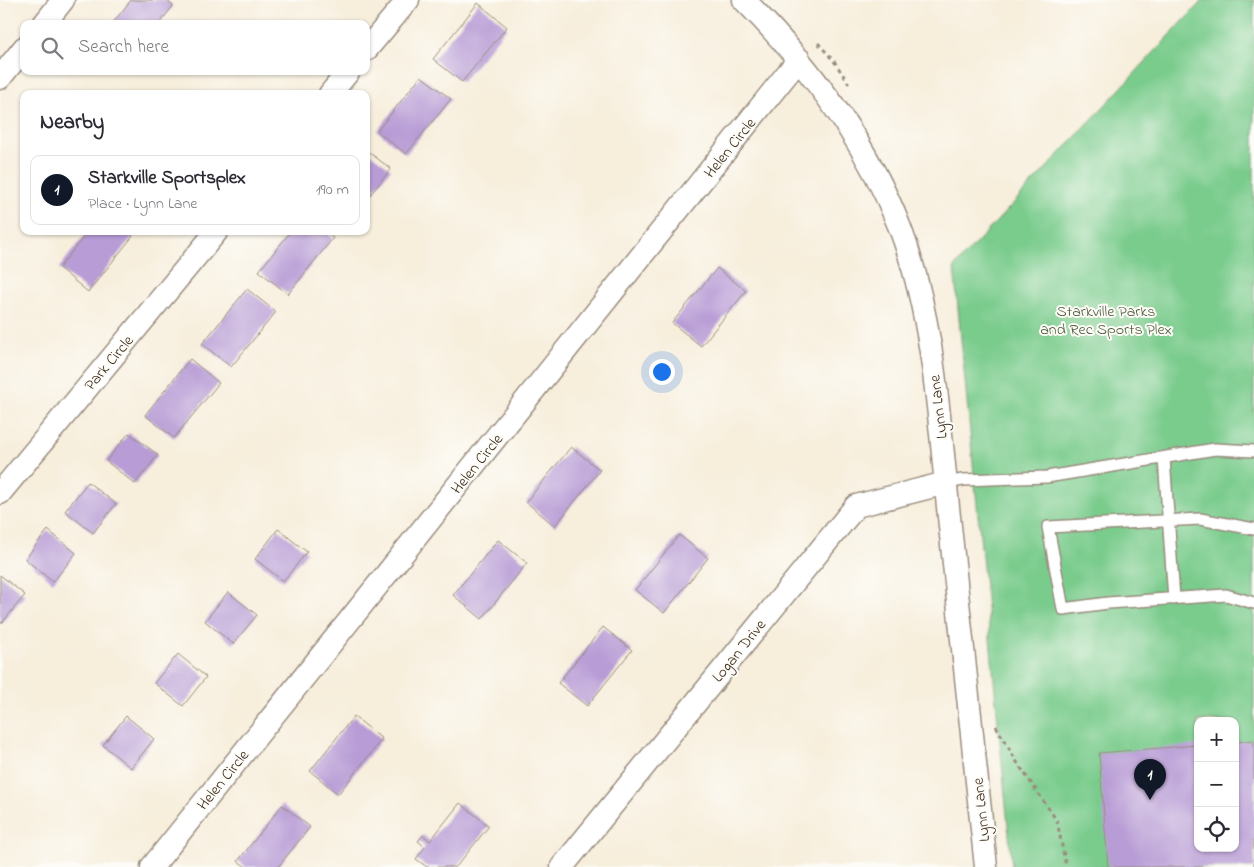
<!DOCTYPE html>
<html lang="en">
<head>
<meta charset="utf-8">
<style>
  :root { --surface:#fff; --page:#f2f2f3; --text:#2b2b33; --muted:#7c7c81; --line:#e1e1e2; --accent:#111827 }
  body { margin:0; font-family:"Indie Flower",sans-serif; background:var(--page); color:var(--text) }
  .controls { position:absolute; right:15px; bottom:15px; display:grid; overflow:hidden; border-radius:10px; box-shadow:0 1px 4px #0004 }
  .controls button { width:45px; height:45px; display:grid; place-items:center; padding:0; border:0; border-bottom:1px solid var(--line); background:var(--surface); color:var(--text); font:25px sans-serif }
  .you { position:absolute; left:661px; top:371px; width:18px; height:18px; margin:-12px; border:4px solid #fff; border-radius:50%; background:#1a73e8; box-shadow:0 0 0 8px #1a73e833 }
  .badge { display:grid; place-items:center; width:32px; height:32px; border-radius:50%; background:var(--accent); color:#fff; font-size:16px; font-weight:700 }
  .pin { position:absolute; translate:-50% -41px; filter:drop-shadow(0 1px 2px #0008) }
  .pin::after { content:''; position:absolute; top:26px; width:18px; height:15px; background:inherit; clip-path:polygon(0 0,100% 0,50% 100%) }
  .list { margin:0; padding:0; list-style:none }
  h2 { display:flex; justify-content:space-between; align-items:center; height:65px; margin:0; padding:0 20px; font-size:21px }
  h2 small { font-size:16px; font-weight:400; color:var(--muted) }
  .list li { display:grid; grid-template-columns:32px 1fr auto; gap:15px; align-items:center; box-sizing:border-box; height:70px; margin:0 10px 10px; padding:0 10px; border:1px solid var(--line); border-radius:10px }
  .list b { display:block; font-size:19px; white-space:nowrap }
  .list p { margin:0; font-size:16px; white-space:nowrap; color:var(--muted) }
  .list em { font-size:16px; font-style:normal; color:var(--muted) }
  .icon { flex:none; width:28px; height:28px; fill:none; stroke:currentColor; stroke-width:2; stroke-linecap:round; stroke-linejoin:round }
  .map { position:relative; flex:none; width:1254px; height:867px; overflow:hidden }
  .search { position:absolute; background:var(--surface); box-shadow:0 1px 4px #0004; left:20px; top:20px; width:350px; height:55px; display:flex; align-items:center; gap:12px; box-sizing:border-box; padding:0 18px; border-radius:10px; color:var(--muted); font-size:19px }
  .panel { position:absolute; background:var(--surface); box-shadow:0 1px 4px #0004; left:20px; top:90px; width:350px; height:145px; border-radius:10px }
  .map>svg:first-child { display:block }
  .green { fill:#7acc8d; stroke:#5a7b56; fill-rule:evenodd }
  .building { fill:#b89cd6 }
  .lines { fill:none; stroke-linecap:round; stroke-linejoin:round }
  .lane-casing { stroke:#998c7d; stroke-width:14 }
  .street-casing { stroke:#998c7d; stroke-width:25 }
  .path { stroke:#998c7d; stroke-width:3; stroke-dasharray:4 4; stroke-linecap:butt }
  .lane { stroke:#fff; stroke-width:11 }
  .street { stroke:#fff; stroke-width:22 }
  .labels { text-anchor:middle; stroke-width:4; stroke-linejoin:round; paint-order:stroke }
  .street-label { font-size:16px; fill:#3b2a1e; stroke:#fdfcf7 }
  .park-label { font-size:16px; fill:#4e5b3f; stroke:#fdfcf7 }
</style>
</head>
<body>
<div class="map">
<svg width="1254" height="867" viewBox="0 0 1254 867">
  <rect width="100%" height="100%" fill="#fdfcf7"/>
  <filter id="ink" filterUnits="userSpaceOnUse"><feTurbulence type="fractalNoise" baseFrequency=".02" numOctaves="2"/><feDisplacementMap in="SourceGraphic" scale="10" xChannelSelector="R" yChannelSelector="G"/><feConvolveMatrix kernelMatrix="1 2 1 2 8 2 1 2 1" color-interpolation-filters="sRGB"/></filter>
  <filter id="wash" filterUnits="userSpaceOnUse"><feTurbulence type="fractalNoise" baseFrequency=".0096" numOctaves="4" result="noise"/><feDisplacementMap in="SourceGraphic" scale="20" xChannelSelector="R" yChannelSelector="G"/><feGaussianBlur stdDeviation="1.12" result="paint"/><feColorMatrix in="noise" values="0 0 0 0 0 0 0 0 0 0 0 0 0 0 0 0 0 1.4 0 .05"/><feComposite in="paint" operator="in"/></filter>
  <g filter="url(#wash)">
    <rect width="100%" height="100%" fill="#f7eedc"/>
    <path class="green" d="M1203,0H1254V867H1012L954,267ZM1198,721H1235V848H1198Z"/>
    <g id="blocks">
      <path class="building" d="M131,0H166L173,6L159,24H112Z
        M478,3L507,27L462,82L433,59Z
        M421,76L451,99L406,154L377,131Z
        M366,150L391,169L366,200Z
        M88,231H127L133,236L88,292L59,268Z
        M291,231H324L333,238L288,294L259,271Z
        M717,268L746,291L701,346L672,323Z
        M247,289L276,312L231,367L202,344Z
        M190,359L219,383L174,438L145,415Z
        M129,433L158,455L135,484L106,461Z
        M571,447L600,470L555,526L526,502Z
        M88,482L116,504L93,533L65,511Z
        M278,529L307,552L283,581L255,559Z
        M48,530L76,553L53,582L25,559Z
        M679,535L708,558L664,613L635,590Z
        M498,540L527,563L482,619L453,595Z
        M0,575L25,595L2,623L0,622Z
        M228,592L257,615L233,644L205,621Z
        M603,627L632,650L587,706L558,683Z
        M178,654L206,677L183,706L154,683Z
        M126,716L154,739L131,768L103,745Z
        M354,716L382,739L338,794L310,771Z
        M1254,740V867H1108L1099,753L1198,745V848H1235V742Z
        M460,803L489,826L456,867H427L416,859L425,847L418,841L423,835L430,841Z
        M282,805L310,827L278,867H246L238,861Z"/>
    </g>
  </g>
  <g filter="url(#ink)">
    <use href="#blocks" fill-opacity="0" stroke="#998c7d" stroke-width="1"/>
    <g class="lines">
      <defs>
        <path id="lane" d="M1164,458L1174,599
          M946,483L963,480L1047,477L1215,449L1254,451
          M1254,529L1200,519L1048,527L1063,609L1108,603L1226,595L1254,603"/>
        <path id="street" d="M744,0C810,66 866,141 900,228C933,315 939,415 948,507C961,627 974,747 986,867
          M44,24L63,0
          M366,50L408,0
          M0,78L24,48
          M330,94L349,71
          M0,493L217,231
          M152,867L799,59
          M562,867L856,506L946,483"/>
      </defs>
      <use href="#lane" class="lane-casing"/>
      <use href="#street" class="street-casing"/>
      <path class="path" d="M818,43L834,61L849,84
        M996,726L1017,762L1057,821L1065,861V867"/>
      <use href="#lane" class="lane"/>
      <use href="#street" class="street"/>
    </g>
  </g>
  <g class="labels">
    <g class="street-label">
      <text transform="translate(729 147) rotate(-51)" y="6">Helen Circle</text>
      <text transform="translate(108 362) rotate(-50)" y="6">Park Circle</text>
      <text transform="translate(937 407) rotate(-97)" y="6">Lynn Lane</text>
      <text transform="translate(476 463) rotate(-51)" y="6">Helen Circle</text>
      <text transform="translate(738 650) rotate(-51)" y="6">Logan Drive</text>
      <text transform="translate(222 779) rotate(-51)" y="6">Helen Circle</text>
      <text transform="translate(980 810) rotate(-96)" y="6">Lynn Lane</text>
    </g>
    <g class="park-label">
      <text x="1106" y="316">Starkville Parks<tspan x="1106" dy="18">and Rec Sports Plex</tspan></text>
    </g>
  </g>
</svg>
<div class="controls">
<button>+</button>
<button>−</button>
<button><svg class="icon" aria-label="locate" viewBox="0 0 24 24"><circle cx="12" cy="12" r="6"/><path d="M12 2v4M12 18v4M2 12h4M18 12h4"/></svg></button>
</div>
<div class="you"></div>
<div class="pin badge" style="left:1150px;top:800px">1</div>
<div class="search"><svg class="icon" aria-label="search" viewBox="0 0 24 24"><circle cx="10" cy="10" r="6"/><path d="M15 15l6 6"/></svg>Search here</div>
<section class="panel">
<h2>Nearby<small></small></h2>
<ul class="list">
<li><span class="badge">1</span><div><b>Starkville Sportsplex</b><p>Place · Lynn Lane</p></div><em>190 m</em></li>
</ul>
</section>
</div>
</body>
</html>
